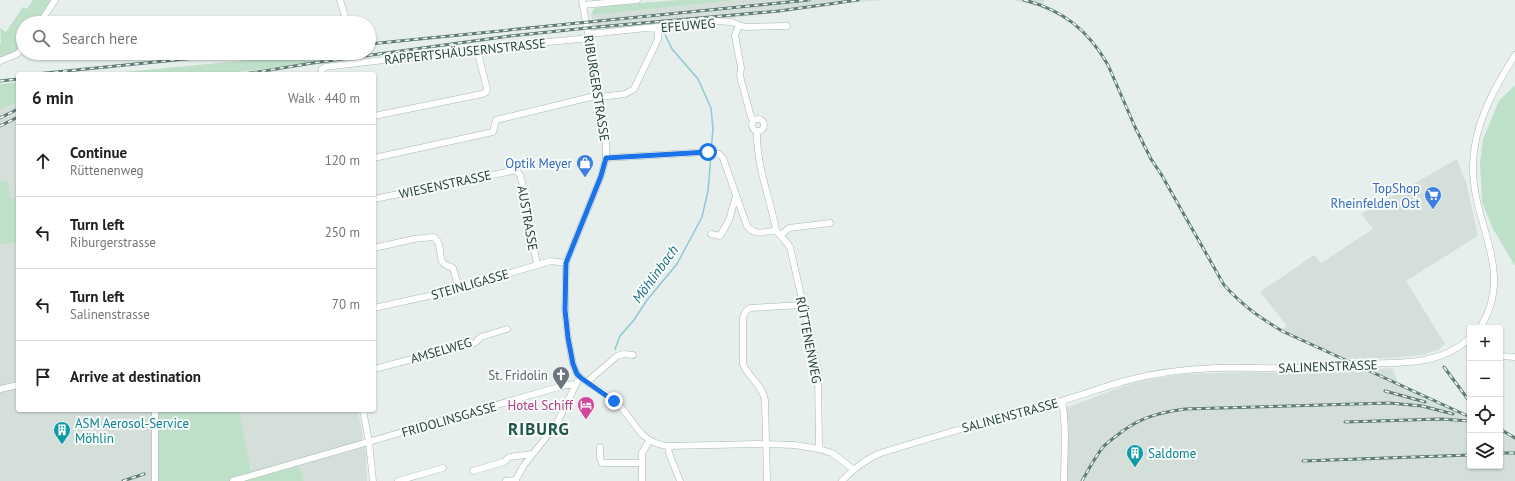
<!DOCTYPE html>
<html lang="en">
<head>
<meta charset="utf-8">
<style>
  :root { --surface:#fff; --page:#f2f2f2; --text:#202124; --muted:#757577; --line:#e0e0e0 }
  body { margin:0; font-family:"PT Sans",sans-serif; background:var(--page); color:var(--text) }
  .controls { position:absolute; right:12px; bottom:12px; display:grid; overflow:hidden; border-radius:4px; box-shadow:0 1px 3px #0004 }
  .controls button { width:36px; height:36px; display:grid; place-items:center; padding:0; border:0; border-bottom:1px solid var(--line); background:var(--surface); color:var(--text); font:20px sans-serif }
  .stop { position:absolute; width:12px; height:12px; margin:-9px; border:3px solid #1a73e8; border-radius:50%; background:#fff }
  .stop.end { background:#1a73e8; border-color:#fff; box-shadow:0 1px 4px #0008 }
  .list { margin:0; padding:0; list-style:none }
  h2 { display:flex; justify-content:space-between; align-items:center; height:52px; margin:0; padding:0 16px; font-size:17px }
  h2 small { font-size:13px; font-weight:400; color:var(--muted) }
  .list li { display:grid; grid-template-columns:26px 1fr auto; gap:12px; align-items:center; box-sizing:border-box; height:72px; padding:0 16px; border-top:1px solid var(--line) }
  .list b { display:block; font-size:15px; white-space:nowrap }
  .list p { margin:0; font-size:13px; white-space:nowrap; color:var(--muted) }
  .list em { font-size:13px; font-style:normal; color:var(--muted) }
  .icon { flex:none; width:22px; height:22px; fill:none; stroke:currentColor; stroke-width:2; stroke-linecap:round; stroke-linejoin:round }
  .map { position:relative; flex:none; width:1515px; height:481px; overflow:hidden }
  .search { position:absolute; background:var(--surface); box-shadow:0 1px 3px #0004; left:16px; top:16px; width:360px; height:44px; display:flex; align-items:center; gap:10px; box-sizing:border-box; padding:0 14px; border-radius:22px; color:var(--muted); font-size:15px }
  .panel { position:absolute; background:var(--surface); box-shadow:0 1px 3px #0004; left:16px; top:72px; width:360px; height:340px; border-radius:4px }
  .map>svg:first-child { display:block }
  .built { fill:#d4dfda }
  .green { fill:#bfe0c8 }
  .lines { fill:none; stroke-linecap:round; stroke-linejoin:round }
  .stream { stroke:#8ec9d4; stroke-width:1.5 }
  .minor-casing { stroke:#a8b8b2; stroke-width:7 }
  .minor { stroke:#fff; stroke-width:6 }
  .rail-casing { stroke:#5f7d75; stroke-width:3 }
  .rail { stroke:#f7fbf9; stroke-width:1.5; stroke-dasharray:4.5; stroke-linecap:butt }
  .route { stroke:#1a73e8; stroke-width:5 }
  .labels { text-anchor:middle; stroke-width:4; stroke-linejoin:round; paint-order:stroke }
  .street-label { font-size:13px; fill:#24423a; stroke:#f7fbf9 }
  .shop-label { font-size:13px; fill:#366cbe; stroke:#f7fbf9; text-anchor:end }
  .worship-label { font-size:13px; fill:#5b616d; stroke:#f7fbf9; text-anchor:end }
  .hotel-label { font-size:13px; fill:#b23c85; stroke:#f7fbf9; text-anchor:end }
  .culture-label { font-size:13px; fill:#0d838f; stroke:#f7fbf9; text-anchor:start }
  .water-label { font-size:14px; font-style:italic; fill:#1c6f80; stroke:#f7fbf9 }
  .district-label { font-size:17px; font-weight:bold; letter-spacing:1px; fill:#1f5548; stroke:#f7fbf9 }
</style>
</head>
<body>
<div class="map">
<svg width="1515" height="481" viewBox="0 0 1515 481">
  <rect width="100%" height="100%" fill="#e6efeb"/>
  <path class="built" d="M737,0H886L843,3L758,15L593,31L591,15L596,14Z
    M1013,0H1045L1041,7Z
    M18,103V198L11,199L8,181L0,182V109Z
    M1457,159L1466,182L1478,236L1406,281L1445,344L1438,350L1422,355L1389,358L1341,359L1279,332L1287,326L1260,292L1314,255L1321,263L1373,229L1361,214Z
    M18,242V410H159V481H0V245Z
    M1392,368L1398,382L1470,416V466H1500V430L1515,437V481H1064L1063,409L1124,386L1155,378L1185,374L1252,372L1276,373H1329Z
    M239,410H358L366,453L367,481H304L297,459L251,472Z"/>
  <path class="green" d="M33,0H51L36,23H23C23,47 24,49 0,58V44L1,43L0,28L6,32L23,7L27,9Z
    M679,0H737L591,15L593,10L595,8L613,5Z
    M323,53L344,54L316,62L223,74H103Z
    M18,82V103L0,109V84Z
    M1515,85V266L1493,229L1482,202L1480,163L1483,139L1499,101Z
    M8,181L11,199L18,198V242L0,245V182Z
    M159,410H239L251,471L297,459L304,481H159Z"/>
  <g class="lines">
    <path class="stream" d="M663,30L672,49L698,79L711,108L713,129L711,151
      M615,349L620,336L634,320L647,300L677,264L702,217L708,191L711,155"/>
    <defs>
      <path id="minor" d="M340,0L347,23
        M582,0L606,136V158L601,176L566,263L565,310L568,338L573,364L577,374L581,378C592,386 604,392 615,401C634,418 638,443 668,446L758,444L795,445L819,449L832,453L853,469
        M583,5L637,0
        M40,23L55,0
        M739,25L735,35L741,68L740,76L751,117L753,120
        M588,34L716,21L731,22L745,27L787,26
        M0,61L17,54L23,48
        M321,74L322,69L325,67L477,49L589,38
        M600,97L625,94L634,89L658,39V27
        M374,116L482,94L486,92L487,89L477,49
        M752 125a6 6 0 1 1 12 0a6 6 0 1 1-12 0Z
        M757,131C756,165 770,198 776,230
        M374,158L493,132L496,120L599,95
        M606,158L707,152L719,154L723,158L747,226C754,236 765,232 776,230L790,247L818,370L819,449
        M374,199L512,171H517L520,175L522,182L537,265
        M711,234L720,236L729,220L736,196
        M781,235L789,228L830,223
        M374,248L414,239L433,237C444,243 437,258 444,264C446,266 450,266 453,268L459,289
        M374,308L442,293L551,261L566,263
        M1480,328C1515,272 1474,227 1473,170C1472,128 1493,90 1515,55
        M1500,356L1515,357
        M374,369L475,343L481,337L507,329
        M587,382L617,356L624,354L633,355
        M0,389L18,385
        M1062,401C1067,427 1064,455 1064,481
        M363,410L369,442L373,481
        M668,446L669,453L680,481
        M600,447V458L602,463H641
        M473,471L504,462L509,457L532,454
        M155,481V410
        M233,481L562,386L575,384
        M398,481L443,468
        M506,481L516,480
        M515,481L524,465L556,425L577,382
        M642,481V453L649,441
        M767,481L765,400C762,385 749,378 743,364V317L746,311L750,308L803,305
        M842,481C853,469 864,461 878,454C938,435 999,418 1061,401C1082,395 1103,387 1125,381C1154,373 1185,369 1216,368C1243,367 1271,369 1298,368C1317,367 1335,364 1353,364C1394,362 1438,368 1470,338"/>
    </defs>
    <use href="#minor" class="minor-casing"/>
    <use href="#minor" class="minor"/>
    <defs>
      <path id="rail" d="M1024,0C1063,10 1088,30 1108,65L1135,127L1151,159L1161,174L1224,285C1243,306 1259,317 1282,331L1470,417
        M369,44L809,0
        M239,57L277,53
        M36,74L245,53
        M244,74L313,63L510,36L597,27L779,11L858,0
        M0,81L18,79
        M0,118L18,109
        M0,126L18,117
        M1444,367L1470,402
        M1385,391L1425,402
        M1345,422L1441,419L1470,421
        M1500,429L1515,438
        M1500,453H1515
        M1303,461L1470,455
        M123,481L144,474
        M1082,481C1089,469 1095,457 1103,447C1107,443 1111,440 1115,437C1138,418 1156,413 1185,409L1389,403L1422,406L1453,414"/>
    </defs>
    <use href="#rail" class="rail-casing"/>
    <use href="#rail" class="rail"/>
  </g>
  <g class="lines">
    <path class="route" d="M614,401L581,378L577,374L573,364L568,338L565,310L566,263L601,176L606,158L708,152"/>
  </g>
  <defs>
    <symbol id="shop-pin" viewBox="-11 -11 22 30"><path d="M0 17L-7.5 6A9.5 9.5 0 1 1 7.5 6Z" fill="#3f7fe0" stroke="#f7fbf9"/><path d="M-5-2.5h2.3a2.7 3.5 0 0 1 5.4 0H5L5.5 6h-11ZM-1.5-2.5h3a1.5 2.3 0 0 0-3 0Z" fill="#fff"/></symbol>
    <symbol id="supermarket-pin" viewBox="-11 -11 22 30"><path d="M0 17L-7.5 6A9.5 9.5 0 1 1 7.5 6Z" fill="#3f7fe0" stroke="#f7fbf9"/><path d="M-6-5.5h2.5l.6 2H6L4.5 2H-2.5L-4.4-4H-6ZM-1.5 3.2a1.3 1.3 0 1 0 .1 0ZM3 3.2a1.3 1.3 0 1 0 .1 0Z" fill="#fff"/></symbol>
    <symbol id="church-pin" viewBox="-11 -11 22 30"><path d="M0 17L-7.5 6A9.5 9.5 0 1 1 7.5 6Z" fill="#6b7280" stroke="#f7fbf9"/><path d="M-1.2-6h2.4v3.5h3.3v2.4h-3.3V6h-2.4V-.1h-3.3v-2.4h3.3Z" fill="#fff"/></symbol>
    <symbol id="hotel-pin" viewBox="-11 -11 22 30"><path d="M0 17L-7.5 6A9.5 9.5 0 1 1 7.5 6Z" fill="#d1479c" stroke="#f7fbf9"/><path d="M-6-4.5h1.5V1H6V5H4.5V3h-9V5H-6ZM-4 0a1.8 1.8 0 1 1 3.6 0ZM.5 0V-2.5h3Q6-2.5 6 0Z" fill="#fff"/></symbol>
    <symbol id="building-pin" viewBox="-11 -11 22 30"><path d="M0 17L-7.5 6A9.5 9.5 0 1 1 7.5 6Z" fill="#0f9aa8" stroke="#f7fbf9"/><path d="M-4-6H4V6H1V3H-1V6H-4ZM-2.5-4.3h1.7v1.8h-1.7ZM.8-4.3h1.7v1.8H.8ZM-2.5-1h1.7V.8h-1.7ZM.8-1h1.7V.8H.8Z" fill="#fff"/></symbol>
  </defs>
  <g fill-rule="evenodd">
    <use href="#shop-pin" x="575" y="153" width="20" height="27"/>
    <use href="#supermarket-pin" x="1423" y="185" width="20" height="27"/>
    <use href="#church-pin" x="551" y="365" width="20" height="27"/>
    <use href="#hotel-pin" x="576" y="395" width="20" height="27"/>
    <use href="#building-pin" x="52" y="420" width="20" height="27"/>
    <use href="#building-pin" x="1125" y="443" width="20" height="27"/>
  </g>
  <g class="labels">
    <g class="street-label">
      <text transform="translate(688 25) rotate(-5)" y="5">EFEUWEG</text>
      <text transform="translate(465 51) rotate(-6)" y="5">RAPPERTSHÄUSERNSTRASSE</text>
      <text transform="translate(597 88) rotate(81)" y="5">RIBURGERSTRASSE</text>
      <text transform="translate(445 184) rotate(-12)" y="5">WIESENSTRASSE</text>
      <text transform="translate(528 218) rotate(80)" y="5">AUSTRASSE</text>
      <text transform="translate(470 284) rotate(-16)" y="5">STEINLIGASSE</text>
      <text transform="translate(809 340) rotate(79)" y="5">RÜTTENENWEG</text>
      <text transform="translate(441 350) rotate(-16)" y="5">AMSELWEG</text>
      <text transform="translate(1328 366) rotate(-2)" y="5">SALINENSTRASSE</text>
      <text transform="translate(1010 415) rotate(-15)" y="5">SALINENSTRASSE</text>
      <text transform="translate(449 419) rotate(-16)" y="5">FRIDOLINSGASSE</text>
    </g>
    <g class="shop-label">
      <text x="572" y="168">Optik Meyer</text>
      <text x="1420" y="193">TopShop<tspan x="1420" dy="15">Rheinfelden Ost</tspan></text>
    </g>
    <g class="worship-label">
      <text x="548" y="380">St. Fridolin</text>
    </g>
    <g class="hotel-label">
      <text x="573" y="410">Hotel Schiff</text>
    </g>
    <g class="culture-label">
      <text x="75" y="428">ASM Aerosol-Service<tspan x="75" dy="15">Möhlin</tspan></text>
      <text x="1148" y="458">Saldome</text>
    </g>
    <g class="water-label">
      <text transform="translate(655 274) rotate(-54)" y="5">Möhlinbach</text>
    </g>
    <g class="district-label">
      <text x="539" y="435">RIBURG</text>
    </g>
  </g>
</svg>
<div class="controls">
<button>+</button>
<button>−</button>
<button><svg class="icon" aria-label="locate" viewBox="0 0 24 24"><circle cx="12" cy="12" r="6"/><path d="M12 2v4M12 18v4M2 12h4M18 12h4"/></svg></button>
<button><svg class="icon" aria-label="layers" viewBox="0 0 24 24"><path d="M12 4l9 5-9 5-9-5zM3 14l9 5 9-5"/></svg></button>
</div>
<div class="stop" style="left:708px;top:152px"></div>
<div class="stop end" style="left:614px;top:401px"></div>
<div class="search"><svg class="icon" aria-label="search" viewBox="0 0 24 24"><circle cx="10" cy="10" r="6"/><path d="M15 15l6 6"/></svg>Search here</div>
<section class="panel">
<h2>6 min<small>Walk · 440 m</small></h2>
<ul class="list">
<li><svg class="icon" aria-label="ahead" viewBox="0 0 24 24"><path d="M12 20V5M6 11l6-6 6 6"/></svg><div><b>Continue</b><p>Rüttenenweg</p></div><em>120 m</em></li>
<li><svg class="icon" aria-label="left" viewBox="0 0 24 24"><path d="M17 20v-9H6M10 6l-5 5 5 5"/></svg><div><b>Turn left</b><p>Riburgerstrasse</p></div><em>250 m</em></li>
<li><svg class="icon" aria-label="left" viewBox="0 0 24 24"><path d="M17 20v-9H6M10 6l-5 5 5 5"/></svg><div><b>Turn left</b><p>Salinenstrasse</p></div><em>70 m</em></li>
<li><svg class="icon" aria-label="arrive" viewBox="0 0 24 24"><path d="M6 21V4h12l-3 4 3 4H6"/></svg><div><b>Arrive at destination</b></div></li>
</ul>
</section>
</div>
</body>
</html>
